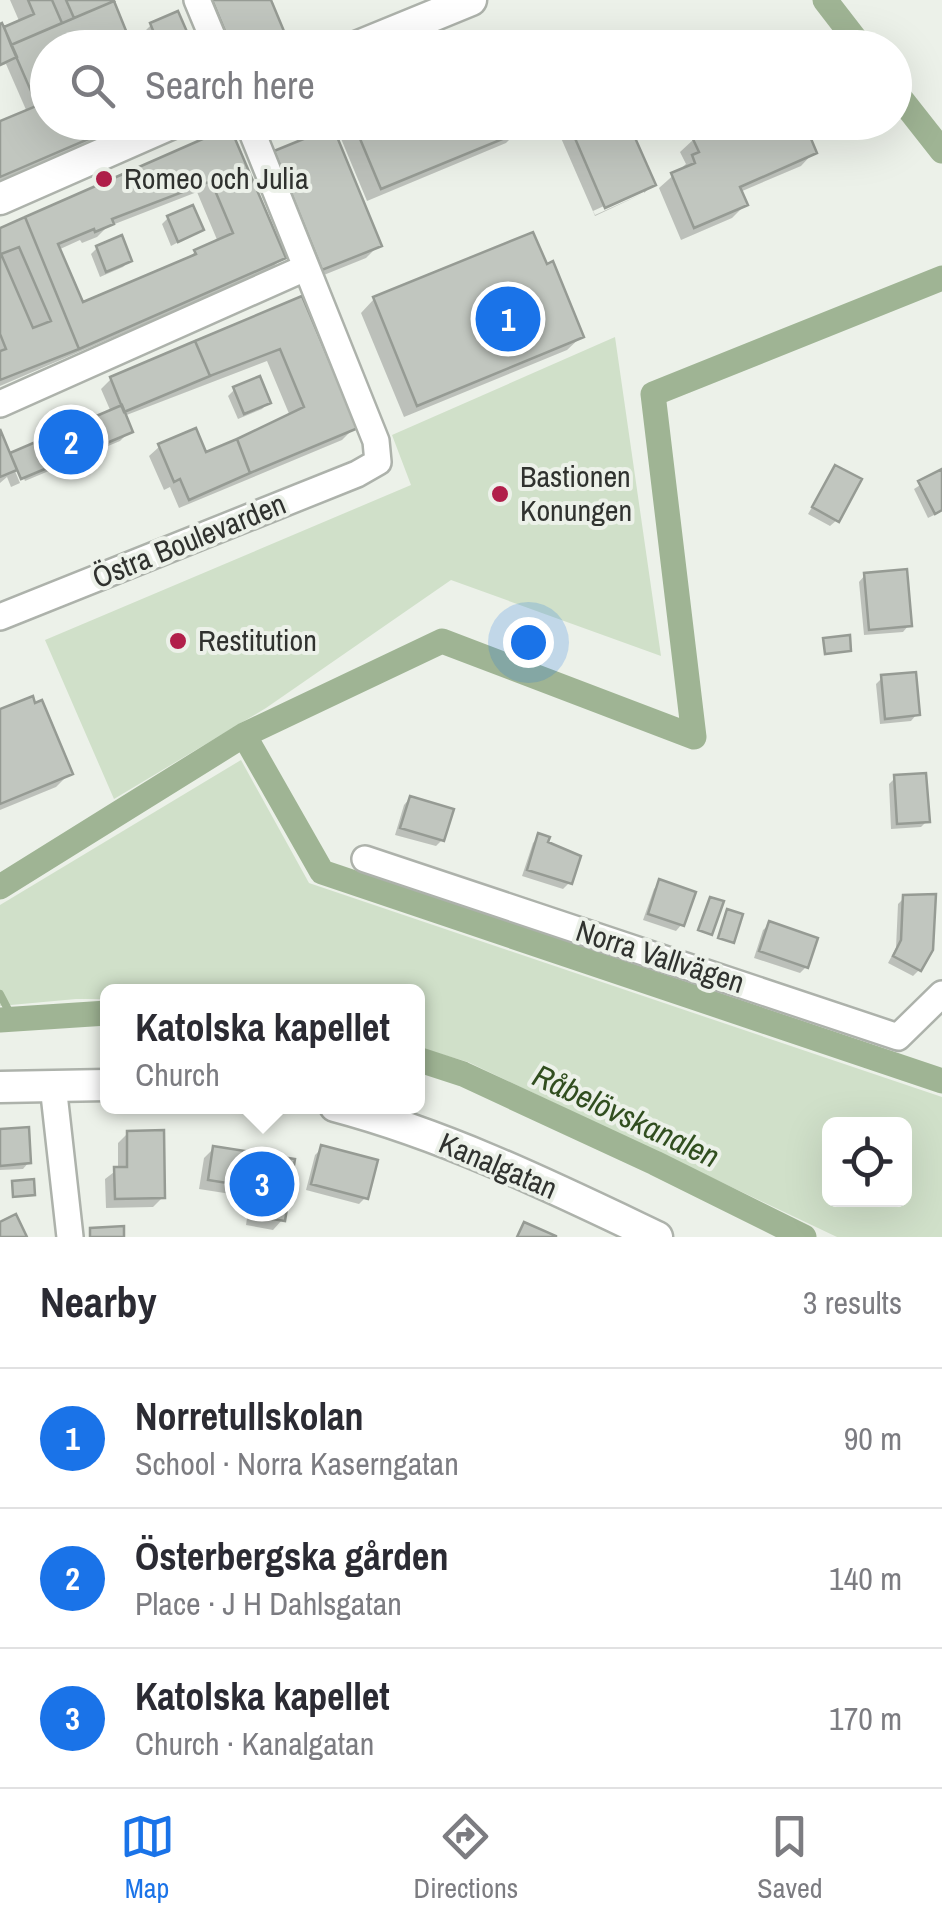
<!DOCTYPE html>
<html lang="en">
<head>
<meta charset="utf-8">
<style>
  :root { --surface:#fff; --page:#f7f7f7; --text:#2b2b33; --muted:#7c7c81; --line:#e1e1e2; --accent:#1a73e8 }
  body { margin:0; font-family:"Archivo Narrow",sans-serif; background:var(--page); color:var(--text) }
  .controls { position:absolute; right:30px; bottom:30px; display:grid; overflow:hidden; border-radius:15px; box-shadow:0 10px 40px #0002 }
  .controls button { width:90px; height:90px; display:grid; place-items:center; padding:0; border:0; border-bottom:2px solid var(--line); background:var(--surface); color:var(--text); font:50px sans-serif }
  .you { position:absolute; left:528px; top:642px; width:35px; height:35px; margin:-25px; border:8px solid #fff; border-radius:50%; background:#1a73e8; box-shadow:0 0 0 15px #1a73e833 }
  .badge { display:grid; place-items:center; width:65px; height:65px; border-radius:50%; background:var(--accent); color:#fff; font-size:32px; font-weight:700 }
  .pin { position:absolute; translate:-50% -50%; border:5px solid #fff; box-shadow:0 2px 10px #0006 }
  .popup { position:absolute; left:100px; top:984px; width:325px; height:130px; box-sizing:border-box; display:grid; place-content:center; border-radius:15px; background:var(--surface); filter:drop-shadow(0 2px 8px #0005); font-size:32px; white-space:nowrap; color:var(--muted) }
  .popup b { font-size:38px; color:var(--text) }
  .popup::after { content:''; position:absolute; left:50%; top:100%; margin-left:-20px; border:20px solid transparent; border-top-color:var(--surface) }
  .list { margin:0; padding:0; list-style:none }
  h2 { display:flex; justify-content:space-between; align-items:center; height:130px; margin:0; padding:0 40px; font-size:42px }
  h2 small { font-size:32px; font-weight:400; color:var(--muted) }
  .list li { display:grid; grid-template-columns:65px 1fr auto; gap:30px; align-items:center; box-sizing:border-box; height:140px; padding:0 40px; border-top:2px solid var(--line) }
  .list b { display:block; font-size:38px; white-space:nowrap }
  .list p { margin:0; font-size:32px; white-space:nowrap; color:var(--muted) }
  .list em { font-size:32px; font-style:normal; color:var(--muted) }
  .icon { flex:none; width:55px; height:55px; fill:none; stroke:currentColor; stroke-width:2; stroke-linecap:round; stroke-linejoin:round }
  .map { position:relative; flex:none; width:942px; height:1237px; overflow:hidden }
  .search { position:absolute; background:var(--surface); box-shadow:0 10px 40px #0002; left:30px; right:30px; top:30px; height:110px; display:flex; align-items:center; gap:25px; box-sizing:border-box; padding:0 35px; border-radius:55px; color:var(--muted); font-size:38px }
  .sheet { height:550px; background:var(--surface) }
  nav { display:flex; justify-content:space-around; align-items:center; box-sizing:border-box; height:140px; border-top:2px solid var(--line); background:var(--surface); font-size:28px; color:var(--muted) }
  nav a { display:grid; justify-items:center; gap:5px }
  nav .on { color:var(--accent) }
  .map>svg:first-child { display:block }
  .green { fill:#d0e0c9; fill-rule:evenodd }
  .shadow { fill:#0003; fill-rule:evenodd }
  .lines { fill:none; stroke-linecap:round; stroke-linejoin:round }
  .stream { stroke:#9fb494; stroke-width:8 }
  .canal { stroke:#9fb494; stroke-width:25 }
  .building { fill:#c1c6bf; stroke:#969b94; stroke-width:2.5; fill-rule:evenodd }
  .minor-casing { stroke:#adb2ab; stroke-width:30 }
  .tertiary-casing { stroke:#adb2ab; stroke-width:35 }
  .minor { stroke:#fff; stroke-width:25 }
  .tertiary { stroke:#fff; stroke-width:30 }
  .poi-dot { fill:#b11f4a; stroke:#ecf1e9; stroke-width:4 }
  .labels { text-anchor:middle; stroke-width:8; stroke-linejoin:round; paint-order:stroke }
  .poi-label { font-size:30px; fill:#30322f; stroke:#ecf1e9; text-anchor:start }
  .street-label { font-size:30px; fill:#30322f; stroke:#ecf1e9 }
  .water-label { font-size:32px; font-style:italic; fill:#314e1f; stroke:#ecf1e9 }
</style>
</head>
<body>
<div class="map">
<svg width="942" height="1237" viewBox="0 0 942 1237">
  <rect width="100%" height="100%" fill="#ecf1e9"/>
  <path class="green" d="M615,337L661,656L451,580L266,708L114,799L45,640L411,485L392,435Z
    M241,760L309,883L942,1097V1237H837L468,1062L417,1047V992H107V999H76L0,1006V905ZM830,1124H904V1200H830Z"/>
  <path class="shadow" d="M10,0H111L131,48H48V122H141L0,183V124L27,112L6,64L0,66V26L3,32L20,23Z
    M194,0H268L289,48H214Z
    M151,25L190,48H146L141,35Z
    M344,122H516L519,130L506,143L367,201L337,129Z
    M554,122H625L653,185L644,193V188L593,211L595,215L644,193L595,216Z
    M743,122H811L804,127L814,152L801,166L740,192L745,205L732,218L681,240L659,188L686,164L680,152L694,139H705Z
    M228,130L283,257L270,270L0,386V228ZM197,192L218,242L195,252L185,262L82,306L58,250L80,240L82,243L97,237L107,227Z
    M276,153L379,245L366,258L309,281L262,166Z
    M168,218L201,230L171,246L162,224Z
    M97,248L129,261L123,267L100,277L91,254Z
    M545,267L581,337L567,350L404,417L361,313L374,299Z
    M300,299L355,427L342,440L179,508L170,487L164,490L149,456L159,447L205,455L290,416L267,361L124,416L130,431L120,441L25,481L14,456H11L111,412L101,389L111,379Z
    M235,389L268,403L262,409L238,419L228,396Z
    M0,435L20,483L11,487L7,477L0,483Z
    M835,468L837,520L830,526L808,514Z
    M942,471V511L928,518L914,489Z
    M865,575L909,625L903,632L864,635L859,582Z
    M882,678L917,714L911,721L880,724L876,684Z
    M0,712L70,773L56,787L0,810Z
    M895,778L927,821L921,827L891,829L889,784Z
    M410,798L442,840L436,846L395,835L404,805Z
    M539,836L569,883L563,889L522,876L533,843Z
    M660,882L682,924L676,931L643,920L654,889Z
    M904,898L919,970L913,976L888,963L896,948L898,904Z
    M770,924L806,967L800,973L754,958L763,930Z
    M0,1131L29,1162L23,1169L0,1170Z
    M128,1133L163,1197L153,1207L106,1208L105,1179L118,1169V1143Z
    M214,1148L292,1161L282,1220L273,1230L246,1225L250,1197L199,1189L204,1158Z
    M322,1148L365,1198L359,1204L306,1190L315,1155Z"/>
  <g class="lines">
    <path class="stream" d="M0,994L13,1019"/>
    <path class="canal" d="M825,0L862,48
      M894,90L942,151
      M244,735L322,872L942,1081
      M0,887L244,735L442,641L694,737L653,394L942,278
      M0,1020L107,1013
      M417,1059L463,1074L655,1163L804,1237"/>
  </g>
  <path class="building" d="M28,0H52L62,23L11,45L4,27L34,14Z
    M66,0H113L114,1L74,18Z
    M212,0H271L291,48H232Z
    M114,1L133,48H48V101L37,105L11,45Z
    M178,11L194,48H160L150,23Z
    M2,23L17,57L0,65V24Z
    M48,101V122H128L0,177V121Z
    M353,122H518L522,131L381,189Z
    M568,122H628L656,185L605,208Z
    M736,122H804L817,153L740,187L748,205L694,228L671,173L695,163L692,155L699,152L692,137L705,132L707,135Z
    M230,127L286,258L79,349L25,217ZM211,181L233,233L194,250L196,254L83,302L58,244L94,229L95,232L114,224L112,219Z
    M333,127L382,246L322,270L274,151Z
    M193,205L204,230L178,242L167,216Z
    M25,217L79,349L0,380V351L6,349L0,334V228ZM19,247L51,321L33,328L1,254Z
    M533,232L547,264L553,261L584,337L417,406L373,297ZM511,319L519,337L506,342L498,324Z
    M122,235L132,261L106,272L96,246Z
    M302,296L358,428L250,473L237,439L304,407L280,349L210,376L195,341Z
    M195,341L210,376L124,412L110,377Z
    M260,376L271,403L244,414L233,387Z
    M122,405L133,432L21,479L10,453Z
    M196,428L206,452L237,439L250,473L189,500L180,479L174,482L158,444Z
    M0,429L17,470L0,477Z
    M835,465L862,479L839,522L812,507Z
    M942,469V510L935,514L918,481Z
    M907,569L912,626L869,630L864,573Z
    M850,635L851,651L825,654L823,638Z
    M916,672L920,715L885,719L881,675Z
    M33,696L35,703L42,700L73,774L0,804V709Z
    M926,773L930,822L897,824L894,775Z
    M410,796L454,809L444,841L400,828Z
    M538,833L550,837L548,842L581,856L572,884L527,870Z
    M659,879L696,892L684,926L648,914Z
    M936,894L933,950L921,971L893,956L901,940L903,895Z
    M710,897L724,901L712,935L698,930Z
    M727,909L743,914L734,943L718,938Z
    M769,921L818,938L808,968L759,951Z
    M29,1127L31,1163L0,1166V1129Z
    M164,1130L165,1198L115,1199L114,1167H127V1131Z
    M321,1145L378,1160L368,1199L311,1184Z
    M213,1146L295,1159L285,1221L254,1216L259,1188L208,1180Z
    M34,1179L35,1195L13,1197L12,1181Z
    M16,1214L27,1237H0V1222Z
    M524,1222L556,1236V1237H517Z
    M124,1226V1237H90V1228Z"/>
  <g class="lines">
    <defs>
      <path id="minor" d="M197,0L217,48
        M0,404L305,268
        M0,617L357,474L378,462L376,441L248,122
        M365,859L898,1037L942,994
        M53,1085L70,1237"/>
      <path id="tertiary" d="M354,48L471,0
        M0,199L175,122
        M0,1087L107,1085
        M335,1106C448,1136 552,1187 657,1237"/>
    </defs>
    <use href="#minor" class="minor-casing"/>
    <use href="#tertiary" class="tertiary-casing"/>
    <use href="#minor" class="minor"/>
    <use href="#tertiary" class="tertiary"/>
  </g>
  <g class="poi-dot">
    <circle cx="104" cy="179" r="10"/>
    <circle cx="500" cy="494" r="10"/>
    <circle cx="178" cy="641" r="10"/>
  </g>
  <g class="labels">
    <g class="poi-label">
      <text x="124" y="189">Romeo och Julia</text>
      <text x="520" y="487">Bastionen<tspan x="520" dy="34">Konungen</tspan></text>
      <text x="198" y="651">Restitution</text>
    </g>
    <g class="street-label">
      <text transform="translate(189 541) rotate(-22)" y="10">Östra Boulevarden</text>
      <text transform="translate(660 957) rotate(18)" y="10">Norra Vallvägen</text>
      <text transform="translate(498 1166) rotate(23)" y="10">Kanalgatan</text>
    </g>
    <g class="water-label">
      <text transform="translate(626 1116) rotate(25)" y="11">Råbelövskanalen</text>
    </g>
  </g>
</svg>
<div class="controls">
<button><svg class="icon" aria-label="locate" viewBox="0 0 24 24"><circle cx="12" cy="12" r="6"/><path d="M12 2v4M12 18v4M2 12h4M18 12h4"/></svg></button>
</div>
<div class="you"></div>
<div class="pin badge" style="left:508px;top:319px">1</div>
<div class="pin badge" style="left:71px;top:442px">2</div>
<div class="pin badge" style="left:262px;top:1184px">3</div>
<div class="popup"><b>Katolska kapellet</b>Church</div>
<div class="search"><svg class="icon" aria-label="search" viewBox="0 0 24 24"><circle cx="10" cy="10" r="6"/><path d="M15 15l6 6"/></svg>Search here</div>
</div>
<section class="sheet">
<h2>Nearby<small>3 results</small></h2>
<ul class="list">
<li><span class="badge">1</span><div><b>Norretullskolan</b><p>School · Norra Kaserngatan</p></div><em>90 m</em></li>
<li><span class="badge">2</span><div><b>Österbergska gården</b><p>Place · J H Dahlsgatan</p></div><em>140 m</em></li>
<li><span class="badge">3</span><div><b>Katolska kapellet</b><p>Church · Kanalgatan</p></div><em>170 m</em></li>
</ul>
</section>
<nav>
<a class="on"><svg class="icon" aria-label="map" viewBox="0 0 24 24"><path d="M3 6l6-2 6 2 6-2v14l-6 2-6-2-6 2zM9 4v14M15 6v14"/></svg>Map</a>
<a><svg class="icon" aria-label="directions" viewBox="0 0 24 24"><path d="M12 3l9 9-9 9-9-9zM9 14v-3h6M13 9l2 2-2 2"/></svg>Directions</a>
<a><svg class="icon" aria-label="saved" viewBox="0 0 24 24"><path d="M7 4h10v16l-5-4-5 4z"/></svg>Saved</a>
</nav>
</body>
</html>
